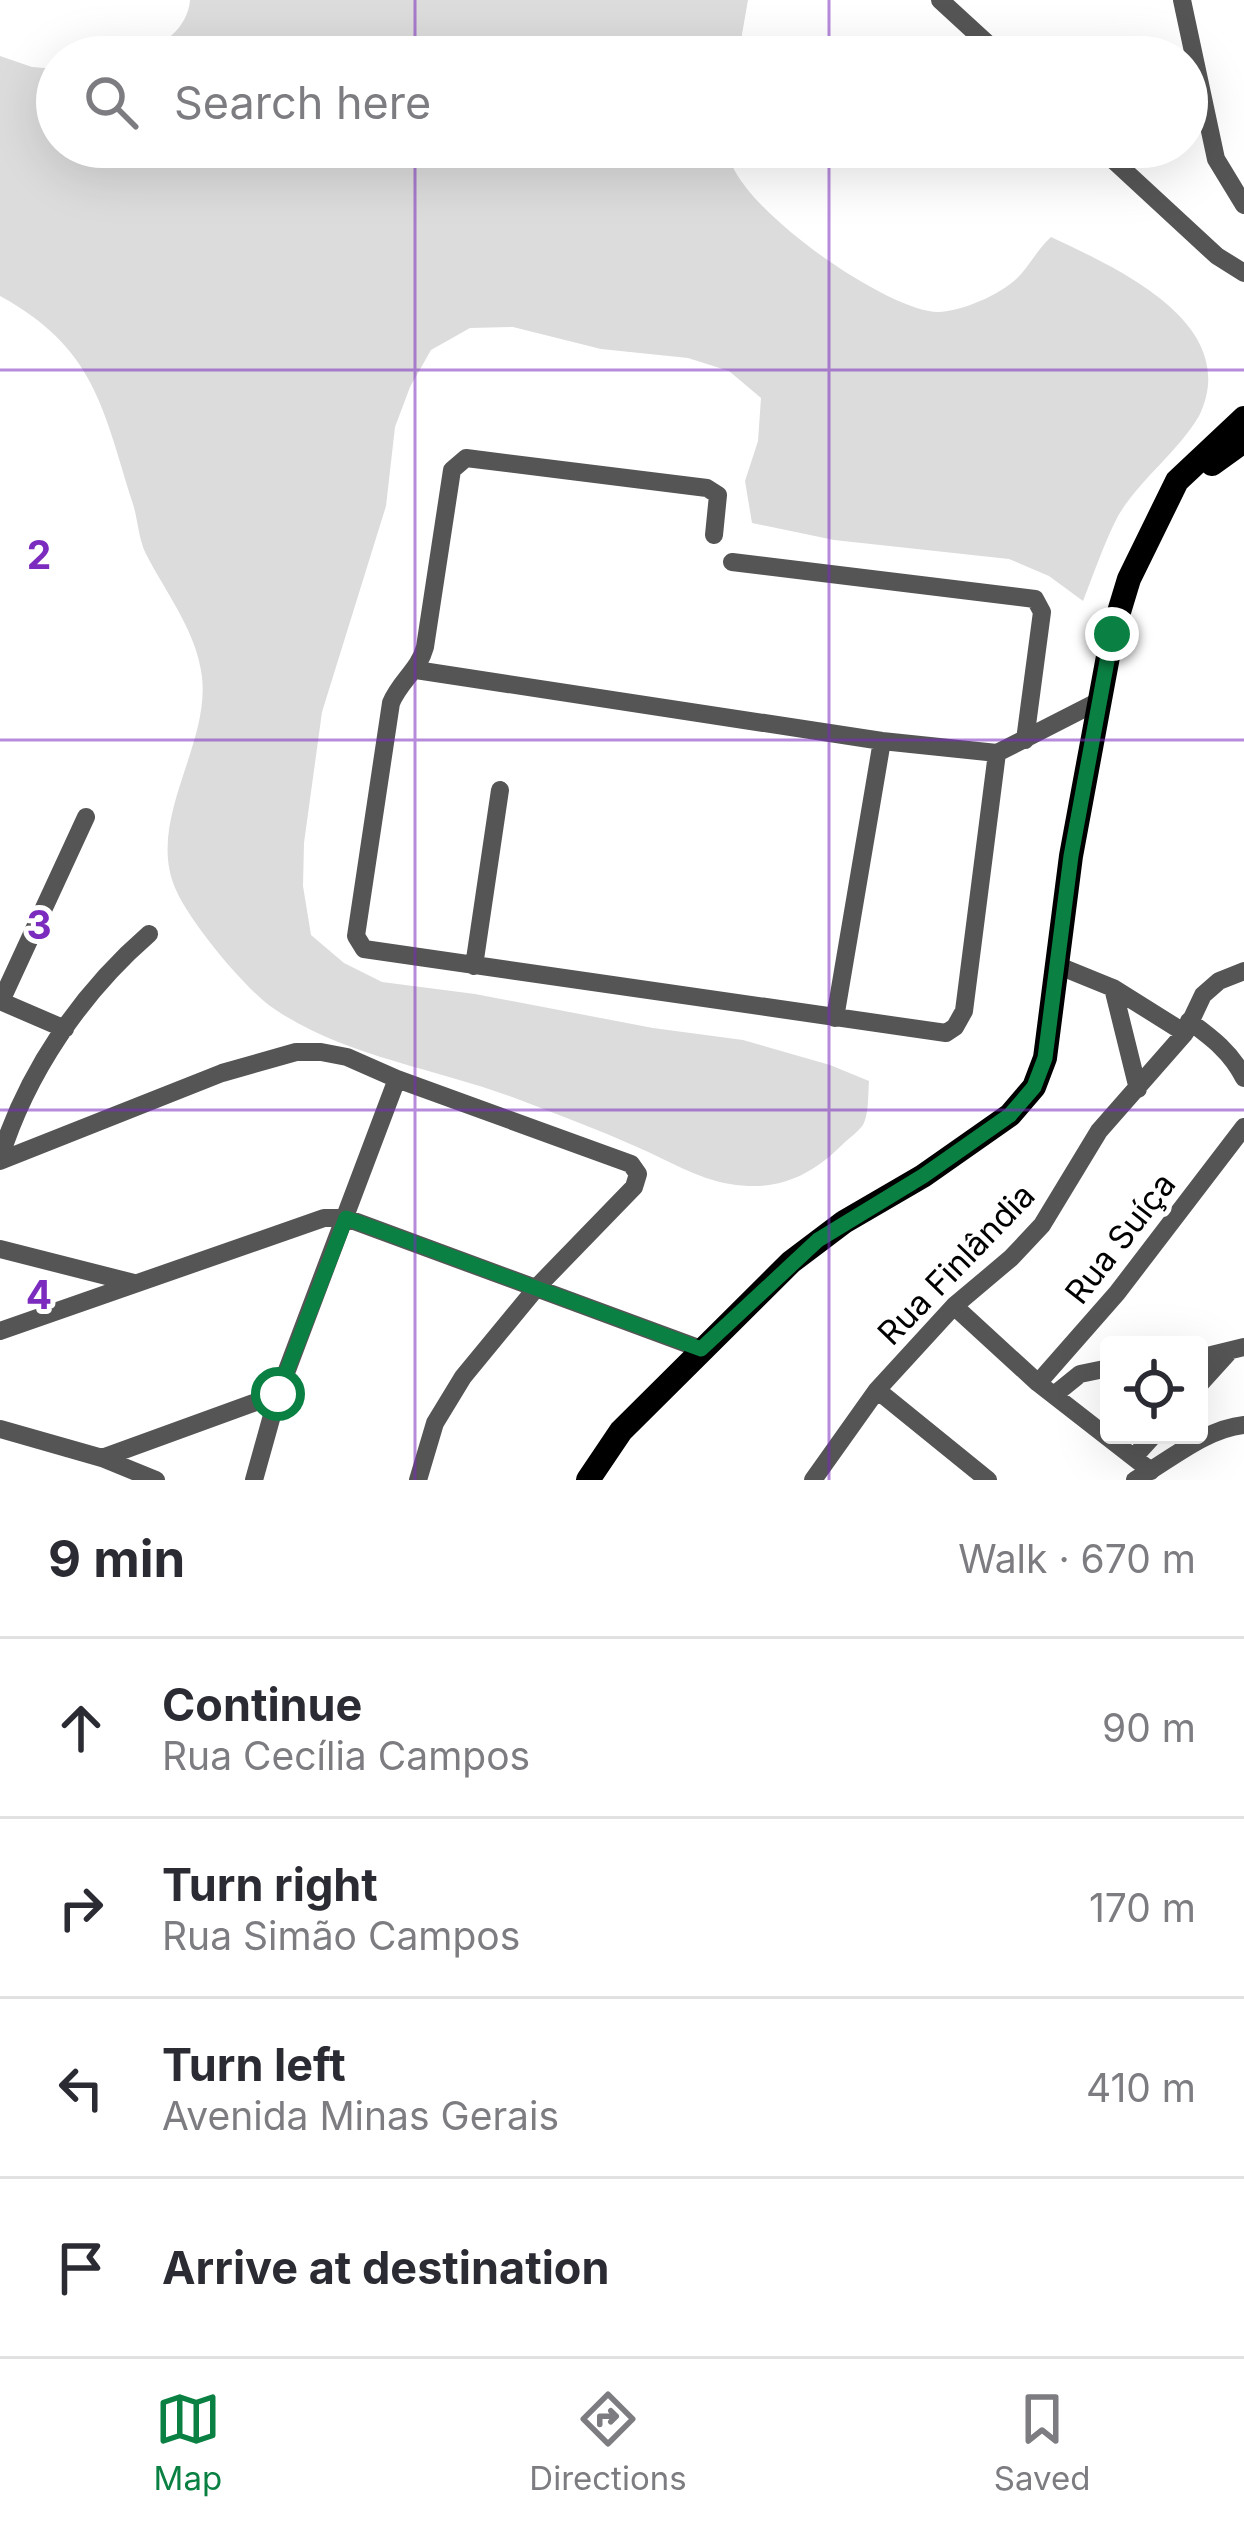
<!DOCTYPE html>
<html lang="en">
<head>
<meta charset="utf-8">
<style>
  :root { --surface:#fff; --page:#f2f2f3; --text:#2b2b33; --muted:#7c7c81; --line:#e1e1e2; --accent:#0b8043 }
  body { margin:0; font-family:Inter,sans-serif; background:var(--page); color:var(--text) }
  .controls { position:absolute; right:36px; bottom:36px; display:grid; overflow:hidden; border-radius:12px; box-shadow:0 12px 48px #0002 }
  .controls button { width:108px; height:108px; display:grid; place-items:center; padding:0; border:0; border-bottom:3px solid var(--line); background:var(--surface); color:var(--text); font:60px sans-serif }
  .stop { position:absolute; width:36px; height:36px; margin:-27px; border:9px solid #0b8043; border-radius:50%; background:#fff }
  .stop.end { background:#0b8043; border-color:#fff; box-shadow:0 3px 12px #0008 }
  .list { margin:0; padding:0; list-style:none }
  h2 { display:flex; justify-content:space-between; align-items:center; height:156px; margin:0; padding:0 48px; font-size:51px }
  h2 small { font-size:39px; font-weight:400; color:var(--muted) }
  .list li { display:grid; grid-template-columns:78px 1fr auto; gap:36px; align-items:center; box-sizing:border-box; height:180px; padding:0 48px; border-top:3px solid var(--line) }
  .list b { display:block; font-size:45px; white-space:nowrap }
  .list p { margin:0; font-size:39px; white-space:nowrap; color:var(--muted) }
  .list em { font-size:39px; font-style:normal; color:var(--muted) }
  .icon { flex:none; width:66px; height:66px; fill:none; stroke:currentColor; stroke-width:2; stroke-linecap:round; stroke-linejoin:round }
  .map { position:relative; flex:none; width:1244px; height:1480px; overflow:hidden }
  .search { position:absolute; background:var(--surface); box-shadow:0 12px 48px #0002; left:36px; right:36px; top:36px; height:132px; display:flex; align-items:center; gap:30px; box-sizing:border-box; padding:0 42px; border-radius:66px; color:var(--muted); font-size:45px }
  .sheet { height:876px; background:var(--surface) }
  nav { display:flex; justify-content:space-around; align-items:center; box-sizing:border-box; height:168px; border-top:3px solid var(--line); background:var(--surface); font-size:33px; color:var(--muted) }
  nav a { display:grid; justify-items:center; gap:6px }
  nav .on { color:var(--accent) }
  .map>svg:first-child { display:block }
  .green { fill:#dcdcdc }
  .lines { fill:none; stroke-linecap:round; stroke-linejoin:round }
  .minor { stroke:#555; stroke-width:18 }
  .major { stroke:#000; stroke-width:24 }
  .route { stroke:#0b8043; stroke-width:15 }
  .grid { fill:none; stroke:#7b2cbf; stroke-width:3; stroke-opacity:0.55 }
  .labels { text-anchor:middle; stroke-width:10; stroke-linejoin:round; paint-order:stroke }
  .street-label { font-size:33px; fill:#000; stroke:#fff }
  .grid-label { font-size:39px; text-anchor:middle; font-weight:bold; fill:#7b2cbf; stroke:#fff; stroke-width:10; stroke-linejoin:round; paint-order:stroke }
</style>
</head>
<body>
<div class="map">
<svg width="1244" height="1480" viewBox="0 0 1244 1480">
  <rect width="100%" height="100%" fill="#fff"/>
  <path class="green" d="M190,0H748L738,57H137C161,46 188,29 190,0Z
    M0,56L32,67L57,69V147H728C725,200 887,312 938,312C964,311 1005,293 1022,273C1032,261 1039,248 1051,237C1114,267 1244,323 1199,416C1177,453 1140,479 1118,516C1104,543 1094,573 1083,601L1049,576L1009,559L834,540L752,523L745,481L758,441L761,398L729,371L688,358L601,349L513,327L470,328L431,350L410,387L395,427L386,506L322,712L304,843L303,886L311,935L344,963L382,982L475,994L653,1028L743,1040L830,1065L869,1081C868,1093 869,1114 863,1125C858,1132 849,1138 843,1144C810,1177 776,1192 730,1184C698,1179 667,1160 637,1147C599,1130 559,1115 520,1100C440,1069 344,1057 273,1008C245,989 190,922 176,890C145,821 210,747 202,677C197,632 166,593 146,554C138,538 138,518 132,501C103,408 94,347 0,296Z"/>
  <g class="lines">
    <path class="minor" d="M940,0L1002,57
      M1182,0L1216,159L1244,205
      M1099,147L1217,256L1244,273
      M714,535L718,495L707,488L466,458L452,470L425,647C419,670 400,681 391,703L356,936L364,949L946,1033L955,1027L964,1011L997,753
      M732,562L1035,599L1042,612L1025,740
      M416,670L882,741L997,753L1097,702
      M474,966L500,790
      M1059,966L1113,988L1185,1033
      M1113,988L1138,1089
      M0,1001L65,1029
      M1,1001L86,817
      M835,1018L882,741
      M1189,1021C1212,1038 1231,1052 1244,1078
      M0,1158C27,1072 81,993 149,934
      M0,1161L222,1073L296,1052H321L347,1057L397,1079L631,1164L638,1174L634,1187L538,1286L463,1377L435,1423L418,1480
      M0,1249L134,1283
      M954,1306L1038,1383L1151,1471
      M0,1331L324,1218H346L701,1349
      M1199,1358L1244,1347
      M1038,1383L1117,1293L1244,1127
      M1199,1385L1228,1353
      M877,1390L988,1480
      M1054,1395L1080,1374L1109,1368
      M0,1429L102,1458L156,1480
      M1134,1457L1154,1435
      M102,1458L278,1394
      M254,1480L278,1394L397,1079
      M813,1480L877,1390L954,1306L1011,1258L1042,1225L1099,1131L1185,1033L1203,995L1219,981L1244,971
      M1135,1480C1169,1461 1205,1429 1244,1425"/>
    <path class="major" d="M1212,464L1244,441
      M588,1480L621,1431L791,1262L844,1222L923,1176L1010,1115L1034,1087L1045,1058L1071,856L1112,635L1129,579L1177,481L1244,418"/>
  </g>
  <g class="lines">
    <path class="route" d="M278,1394L346,1218L701,1349L818,1240L923,1176L1010,1115L1034,1087L1045,1058L1071,856L1112,634"/>
  </g>
  <path class="grid" d="M415,0V57M829,0V57M415,147V1480M829,147V1480M0,370H1244M0,740H1244M0,1110H1244"/>
  <g class="labels">
    <g class="street-label">
      <text transform="translate(1120 1238) rotate(-52)" y="12">Rua Suíça</text>
      <text transform="translate(956 1264) rotate(-46)" y="12">Rua Finlândia</text>
    </g>
  </g>
  <g class="grid-label">
    <text x="39" y="569">2</text>
    <text x="39" y="939">3</text>
    <text x="39" y="1309">4</text>
  </g>
</svg>
<div class="controls">
<button><svg class="icon" aria-label="locate" viewBox="0 0 24 24"><circle cx="12" cy="12" r="6"/><path d="M12 2v4M12 18v4M2 12h4M18 12h4"/></svg></button>
</div>
<div class="stop" style="left:278px;top:1394px"></div>
<div class="stop end" style="left:1112px;top:634px"></div>
<div class="search"><svg class="icon" aria-label="search" viewBox="0 0 24 24"><circle cx="10" cy="10" r="6"/><path d="M15 15l6 6"/></svg>Search here</div>
</div>
<section class="sheet">
<h2>9 min<small>Walk · 670 m</small></h2>
<ul class="list">
<li><svg class="icon" aria-label="ahead" viewBox="0 0 24 24"><path d="M12 20V5M6 11l6-6 6 6"/></svg><div><b>Continue</b><p>Rua Cecília Campos</p></div><em>90 m</em></li>
<li><svg class="icon" aria-label="right" viewBox="0 0 24 24"><path d="M7 20v-9h11M14 6l5 5-5 5"/></svg><div><b>Turn right</b><p>Rua Simão Campos</p></div><em>170 m</em></li>
<li><svg class="icon" aria-label="left" viewBox="0 0 24 24"><path d="M17 20v-9H6M10 6l-5 5 5 5"/></svg><div><b>Turn left</b><p>Avenida Minas Gerais</p></div><em>410 m</em></li>
<li><svg class="icon" aria-label="arrive" viewBox="0 0 24 24"><path d="M6 21V4h12l-3 4 3 4H6"/></svg><div><b>Arrive at destination</b></div></li>
</ul>
</section>
<nav>
<a class="on"><svg class="icon" aria-label="map" viewBox="0 0 24 24"><path d="M3 6l6-2 6 2 6-2v14l-6 2-6-2-6 2zM9 4v14M15 6v14"/></svg>Map</a>
<a><svg class="icon" aria-label="directions" viewBox="0 0 24 24"><path d="M12 3l9 9-9 9-9-9zM9 14v-3h6M13 9l2 2-2 2"/></svg>Directions</a>
<a><svg class="icon" aria-label="saved" viewBox="0 0 24 24"><path d="M7 4h10v16l-5-4-5 4z"/></svg>Saved</a>
</nav>
</body>
</html>
